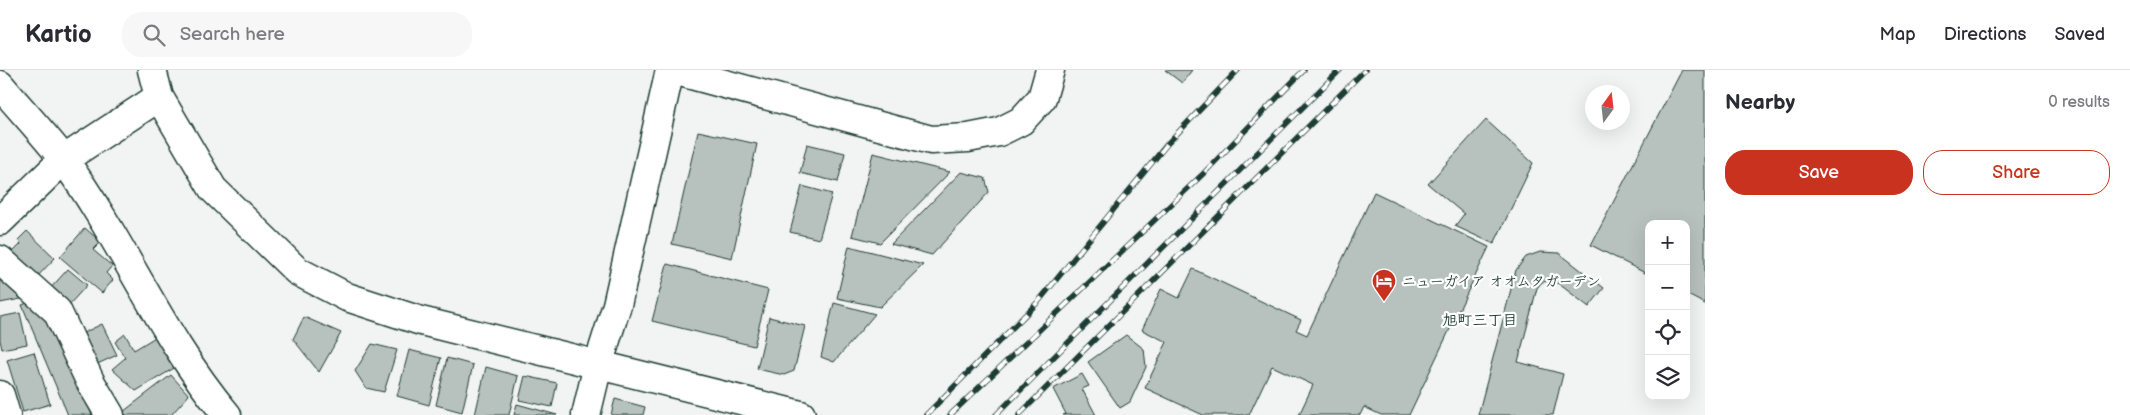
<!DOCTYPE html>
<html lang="en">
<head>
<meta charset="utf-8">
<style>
  :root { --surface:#fff; --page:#f7f7f7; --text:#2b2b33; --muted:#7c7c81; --line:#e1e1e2; --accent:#c8321e }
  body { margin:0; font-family:"Balsamiq Sans","Klee One",sans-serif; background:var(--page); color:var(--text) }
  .controls { position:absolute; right:15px; bottom:15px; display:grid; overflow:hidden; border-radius:10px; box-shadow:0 5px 20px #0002 }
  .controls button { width:45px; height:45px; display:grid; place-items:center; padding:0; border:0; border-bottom:1px solid var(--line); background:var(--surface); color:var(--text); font:25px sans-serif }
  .compass { position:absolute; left:1585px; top:15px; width:45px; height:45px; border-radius:50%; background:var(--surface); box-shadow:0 5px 20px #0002; rotate:15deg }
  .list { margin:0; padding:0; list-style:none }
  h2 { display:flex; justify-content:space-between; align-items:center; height:65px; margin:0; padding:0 20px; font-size:21px }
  h2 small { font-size:16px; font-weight:400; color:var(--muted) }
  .actions { display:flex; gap:10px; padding:15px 20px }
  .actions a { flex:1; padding:11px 0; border:1px solid var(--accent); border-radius:20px; text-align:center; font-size:18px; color:var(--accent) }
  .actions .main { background:var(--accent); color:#fff }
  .icon { flex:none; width:28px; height:28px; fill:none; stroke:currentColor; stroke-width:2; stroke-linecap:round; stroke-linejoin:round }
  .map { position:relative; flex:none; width:1705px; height:345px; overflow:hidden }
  header { display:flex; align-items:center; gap:30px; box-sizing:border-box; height:70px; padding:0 25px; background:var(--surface); border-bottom:1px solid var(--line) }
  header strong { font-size:24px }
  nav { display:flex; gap:28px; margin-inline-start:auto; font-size:18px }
  .search { width:350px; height:45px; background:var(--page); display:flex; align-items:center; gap:12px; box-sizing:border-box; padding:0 18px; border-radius:20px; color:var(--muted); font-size:19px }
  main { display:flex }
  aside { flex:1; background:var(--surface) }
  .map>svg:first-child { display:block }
  .building { fill:#b7c1bd; stroke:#1f3d34 }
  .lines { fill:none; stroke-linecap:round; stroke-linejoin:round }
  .minor-casing { stroke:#1f3d34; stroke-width:31 }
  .minor { stroke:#fff; stroke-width:28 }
  .rail-casing { stroke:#1f3d34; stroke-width:5.5 }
  .rail { stroke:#fff; stroke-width:4; stroke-dasharray:11; stroke-linecap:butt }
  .labels { text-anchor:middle; stroke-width:4.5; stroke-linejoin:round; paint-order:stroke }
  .poi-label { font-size:14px; font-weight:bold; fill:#1f3d34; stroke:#fff; text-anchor:start }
  .neighbourhood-label { font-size:15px; font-weight:bold; fill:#1f3d34; stroke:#fff }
</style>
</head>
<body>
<header>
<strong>Kartio</strong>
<div class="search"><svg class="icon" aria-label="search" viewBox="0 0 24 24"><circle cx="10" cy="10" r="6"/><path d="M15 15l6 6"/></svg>Search here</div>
<nav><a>Map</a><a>Directions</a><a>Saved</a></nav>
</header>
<main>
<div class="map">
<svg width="1705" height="345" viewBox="0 0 1705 345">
  <rect width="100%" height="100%" fill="#f2f3f3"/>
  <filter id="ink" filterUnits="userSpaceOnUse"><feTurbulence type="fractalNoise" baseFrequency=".02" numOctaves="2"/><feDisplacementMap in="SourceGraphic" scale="10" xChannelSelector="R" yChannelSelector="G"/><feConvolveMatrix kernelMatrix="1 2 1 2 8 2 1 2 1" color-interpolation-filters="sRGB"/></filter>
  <g filter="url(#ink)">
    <path class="building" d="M1165,0H1192L1182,13Z
      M1682,0H1705V234L1686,224V154H1649V205L1591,175Z
      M1486,50L1533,93L1494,174L1455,156L1464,144L1428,114Z
      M698,61L757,74L732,188L672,174Z
      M807,74L845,83L838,112L800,103Z
      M873,83L950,102L880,173L852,166Z
      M961,102L985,108L989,122L932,185L891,174Z
      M802,116L832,124L819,169L790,162Z
      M1374,122L1489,177L1409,345H1381L1364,337L1360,345H1299L1313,315L1272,296L1249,345H1203L1145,318L1167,272L1142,260L1161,219L1179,228L1193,199L1301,250L1296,260L1307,265Z
      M85,158L101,172L93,180L112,196L106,203L113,210L102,223L60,187Z
      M27,161L55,188L34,210L8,187L21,174L18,170Z
      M849,176L923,195L880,237L837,228Z
      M1540,182L1559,183L1604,218L1589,237L1559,214L1550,211L1542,212L1537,218L1518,292L1563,304L1553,345H1478L1516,200L1526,187Z
      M667,194L768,220L754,276L652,251Z
      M0,199L26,228L0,233Z
      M68,199L87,215L67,237L48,221Z
      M33,231L51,248L92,345H68L22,235Z
      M834,233L875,244L834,292L821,287Z
      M20,243L27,274L2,279L0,270V247Z
      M304,247L341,263L319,302L293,269Z
      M769,247L805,256L794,301L784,305L757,299Z
      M102,254L117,285L93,296L79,265Z
      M125,264L134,280L157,266L176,297L136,321L112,299L125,288L115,272Z
      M1126,265L1144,279L1146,297L1130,332L1120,338L1088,292Z
      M372,274L397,280L384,322L366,318L355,301Z
      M409,280L441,288L429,335L397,326Z
      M34,282L50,334L23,342L7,290Z
      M447,288L473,295L462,342L436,335Z
      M486,297L518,306L509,345H475Z
      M1082,304L1089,316L1082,319L1096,345H1063L1066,344L1053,319Z
      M171,305L189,325L171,345H119Z
      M525,306L557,313L552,337L519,330Z
      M615,329L645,337L643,345H611Z
      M517,334L557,345H514Z"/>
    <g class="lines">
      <defs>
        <path id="minor" d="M152,0L159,27L213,119L297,201L347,227L421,251L801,345
          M673,0L931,70L968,68L999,62L1021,51L1042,28L1050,0
          M0,15C21,40 44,64 64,90C123,171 162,268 227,345
          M0,151L63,90L159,27
          M0,190L57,241L90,311L110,345
          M0,325L6,345
          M586,345L598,295L617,235L670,0"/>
      </defs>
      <use href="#minor" class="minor-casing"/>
      <use href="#minor" class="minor"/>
      <defs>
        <path id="rail" d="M926,345L1038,232L1168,73L1238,0
          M950,345L1204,103L1304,0
          M996,345L1340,0
          M1019,345L1365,0"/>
      </defs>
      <use href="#rail" class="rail-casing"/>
      <use href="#rail" class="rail"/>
    </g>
  </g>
  <defs>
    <symbol id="hotel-pin" viewBox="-11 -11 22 30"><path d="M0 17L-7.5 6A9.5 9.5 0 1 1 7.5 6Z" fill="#c8321e" stroke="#fff"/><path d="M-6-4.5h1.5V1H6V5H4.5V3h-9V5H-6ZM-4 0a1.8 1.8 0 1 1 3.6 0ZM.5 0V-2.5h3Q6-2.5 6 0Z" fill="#fff"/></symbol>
  </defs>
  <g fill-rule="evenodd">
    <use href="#hotel-pin" x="1370" y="197" width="28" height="38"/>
  </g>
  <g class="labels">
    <g class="poi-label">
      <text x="1402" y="216">ニューガイア オオムタガーデン</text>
    </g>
    <g class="neighbourhood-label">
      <text x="1480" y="255">旭町三丁目</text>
    </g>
  </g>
</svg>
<div class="controls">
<button>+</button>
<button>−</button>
<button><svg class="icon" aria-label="locate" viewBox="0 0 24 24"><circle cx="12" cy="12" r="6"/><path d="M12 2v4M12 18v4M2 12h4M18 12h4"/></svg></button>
<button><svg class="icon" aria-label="layers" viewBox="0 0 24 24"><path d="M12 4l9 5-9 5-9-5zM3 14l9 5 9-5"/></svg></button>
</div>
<svg class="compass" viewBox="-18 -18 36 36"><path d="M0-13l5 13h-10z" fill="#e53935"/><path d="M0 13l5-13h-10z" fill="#7c7c81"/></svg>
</div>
<aside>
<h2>Nearby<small>0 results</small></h2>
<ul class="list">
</ul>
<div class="actions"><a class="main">Save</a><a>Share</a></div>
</aside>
</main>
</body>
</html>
